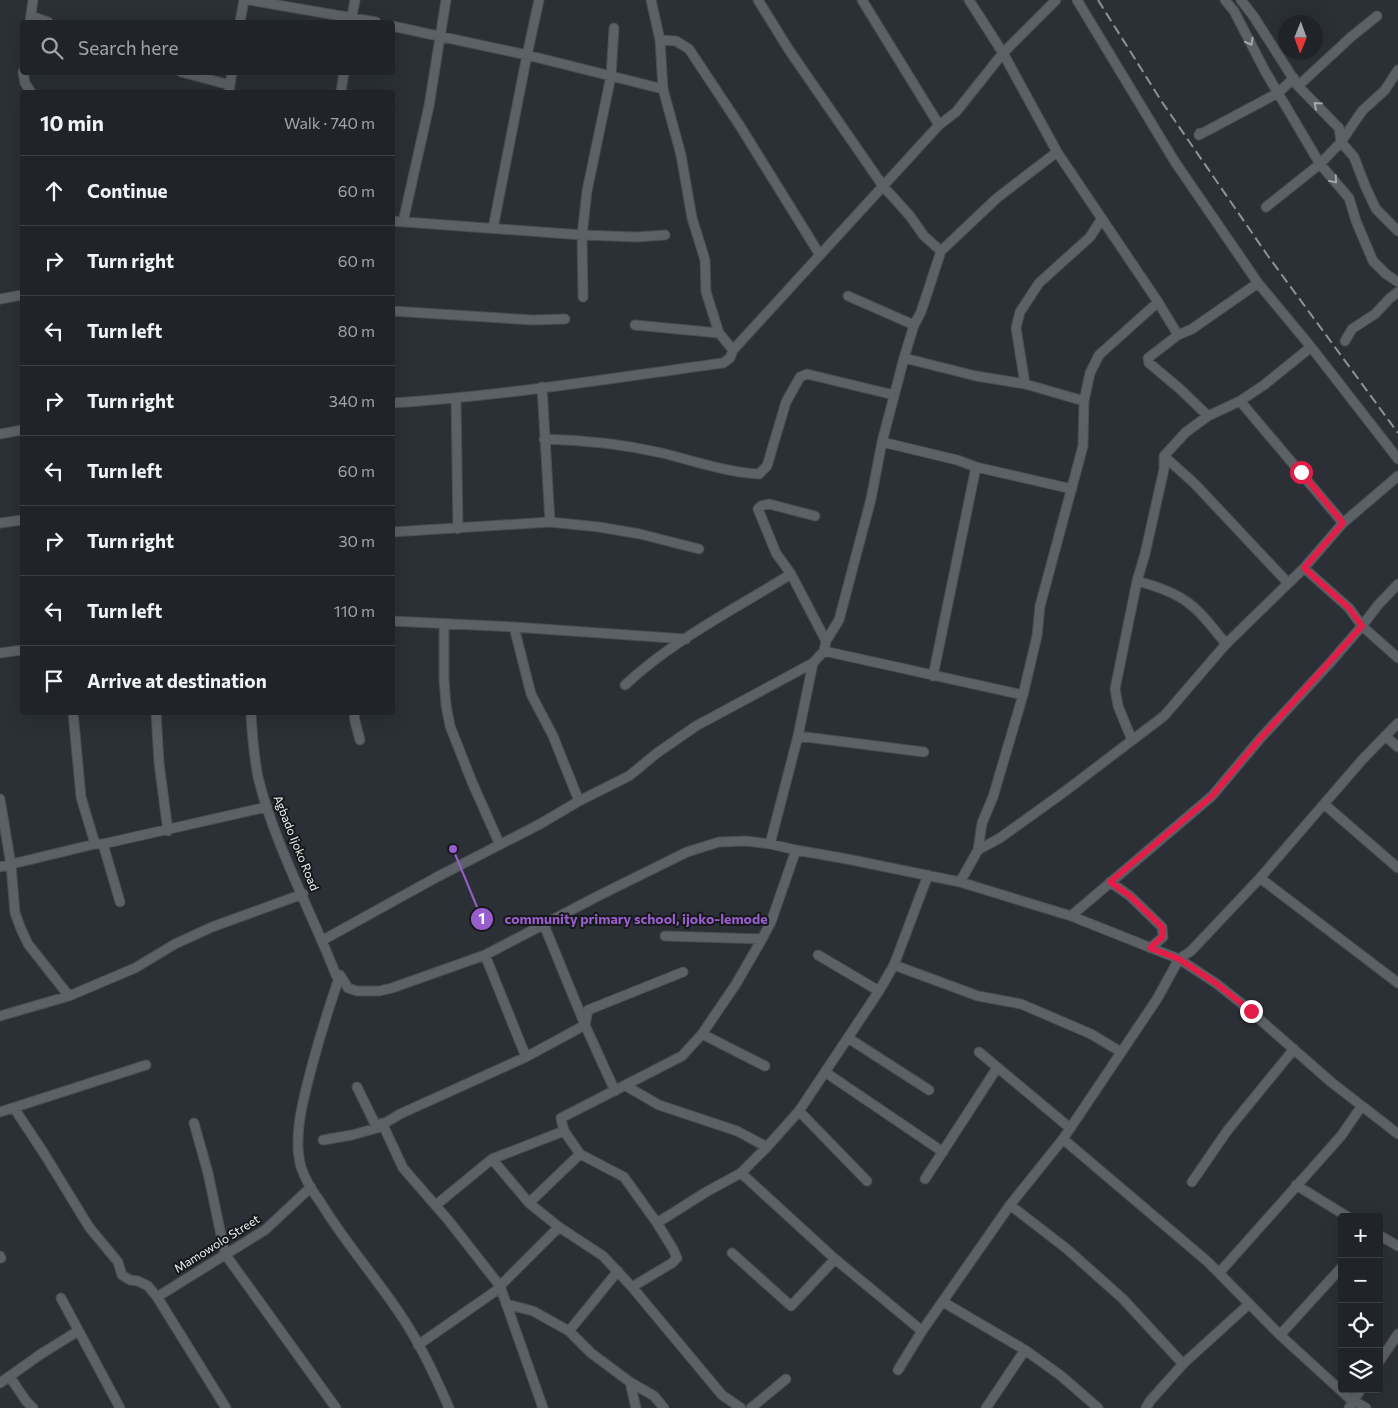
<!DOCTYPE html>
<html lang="en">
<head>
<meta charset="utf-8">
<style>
  :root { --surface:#202428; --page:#282c30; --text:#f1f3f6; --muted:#a2a4a8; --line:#3d4145 }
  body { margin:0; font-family:Commissioner,sans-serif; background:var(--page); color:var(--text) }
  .controls { position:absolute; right:15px; bottom:15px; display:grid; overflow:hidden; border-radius:5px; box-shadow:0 5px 20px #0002 }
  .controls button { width:45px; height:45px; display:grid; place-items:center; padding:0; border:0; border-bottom:1px solid var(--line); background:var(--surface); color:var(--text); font:25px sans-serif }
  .compass { position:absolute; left:1278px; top:15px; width:45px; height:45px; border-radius:50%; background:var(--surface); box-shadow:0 5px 20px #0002; rotate:181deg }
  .stop { position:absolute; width:15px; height:15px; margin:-11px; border:4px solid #e11d48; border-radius:50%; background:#fff }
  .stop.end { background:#e11d48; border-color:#fff; box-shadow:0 1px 5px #0008 }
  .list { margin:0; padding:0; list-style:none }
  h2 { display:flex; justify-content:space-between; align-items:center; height:65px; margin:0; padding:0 20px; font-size:21px }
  h2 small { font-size:16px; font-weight:400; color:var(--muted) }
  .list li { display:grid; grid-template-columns:32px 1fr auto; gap:15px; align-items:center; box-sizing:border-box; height:70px; padding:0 20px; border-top:1px solid var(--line) }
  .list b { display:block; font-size:19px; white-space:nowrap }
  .list em { font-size:16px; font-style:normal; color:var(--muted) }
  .icon { flex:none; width:28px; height:28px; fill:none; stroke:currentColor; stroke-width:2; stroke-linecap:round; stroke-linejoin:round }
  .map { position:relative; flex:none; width:1398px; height:1408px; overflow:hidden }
  .search { position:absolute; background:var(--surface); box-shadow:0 5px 20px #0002; left:20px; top:20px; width:375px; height:55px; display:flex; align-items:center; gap:12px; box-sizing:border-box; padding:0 18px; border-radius:5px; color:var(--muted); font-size:19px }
  .panel { position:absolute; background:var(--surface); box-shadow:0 5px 20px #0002; left:20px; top:90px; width:375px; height:625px; border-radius:5px }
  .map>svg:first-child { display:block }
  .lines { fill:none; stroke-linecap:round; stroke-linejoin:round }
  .minor-casing { stroke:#494c51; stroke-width:11 }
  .minor { stroke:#5c6167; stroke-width:9 }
  .rail { stroke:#8e9297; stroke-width:2; stroke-dasharray:10 5; stroke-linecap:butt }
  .oneway { stroke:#a6aaae }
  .route { stroke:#e11d48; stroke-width:6 }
  .labels { text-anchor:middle; stroke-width:4; stroke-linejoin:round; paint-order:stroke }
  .street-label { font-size:12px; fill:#eff2f6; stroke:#16181a }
  .leader { fill:none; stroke:#985ecd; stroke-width:2 }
  .callout-dot { fill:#985ecd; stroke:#16181a; stroke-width:2 }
  .mark-label { font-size:15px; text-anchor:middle; font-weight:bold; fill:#fff }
  .callout-label { font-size:14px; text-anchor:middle; font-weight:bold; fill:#985ecd; stroke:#16181a; stroke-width:4; stroke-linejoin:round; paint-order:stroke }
</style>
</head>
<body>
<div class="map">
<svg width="1398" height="1408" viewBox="0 0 1398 1408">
  <rect width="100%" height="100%" fill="#2b3036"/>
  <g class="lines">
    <defs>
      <path id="minor" d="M249,0L376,22
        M758,0L789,50L883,186L910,216L924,236L941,251
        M862,0L939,125
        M969,0L1003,53L1057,152L1158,302L1178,335
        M1077,0L1175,162L1258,283L1311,347L1398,459
        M1225,0L1234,11L1265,71L1320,164L1349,198L1356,221L1373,261L1386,274L1398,282
        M1241,0L1254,17L1298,86L1339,128L1341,142L1354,157L1366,188L1376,209L1398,231
        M31,16L48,22
        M30,22L33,0
        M240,22L244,0
        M351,22L355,0
        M392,26L527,55L663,89
        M660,40L676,41L689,49L740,126L820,255
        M23,72L25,83L31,92
        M181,72L230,85
        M1298,86L1351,37L1377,16
        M229,92L232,72
        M341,92L344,72
        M1200,133L1199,135L1278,93L1294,78
        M1266,207L1320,164L1341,142L1362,111L1385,90L1398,70
        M392,221L582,235L637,237L665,235
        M403,222L429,106L446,0
        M493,228L527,55L539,0
        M848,296L914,325
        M583,297L582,235L587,191L611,76L614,28
        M0,299L22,295
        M392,311L533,320L565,319
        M635,325L719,333
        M1345,341L1352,329L1375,314L1390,298L1398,292
        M733,350L939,125L956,112L1003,53L1056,0
        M904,358L976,376L1025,384L1084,401
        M1025,384L1016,328L1020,312L1039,283L1090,237L1101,220
        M542,387L550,522
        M456,399L458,529
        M1240,401L1343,523
        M392,403C503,396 613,378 723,363L730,358L733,350L719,333L706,292L705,260L692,218L681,155L663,89L660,40L651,0
        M1208,416L1180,389L1149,363L1148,358L1178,335L1192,329L1258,283
        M0,434L22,430
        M544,439C584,440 622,444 662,453C694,461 726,472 759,474L767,466L786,402L800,377L807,374L894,395
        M882,442L957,460L976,467L1072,489
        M1164,456L1195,484L1288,583
        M815,516L769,504L761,506L758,509L776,553L791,574L826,641
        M0,523L22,520
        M392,532L550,522L599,527L640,534L699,549
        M1304,568L1349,608L1362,626L1398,658
        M1137,581C1186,594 1195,605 1226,644
        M392,621L514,627L686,639
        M444,624V679L446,705L450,726L472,782L500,845
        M514,627L531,694L553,736L579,801
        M824,651L1023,695
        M0,653L22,650
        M933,676L976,467
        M625,685C673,640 735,609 791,574
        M73,712L81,797L95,844
        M156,712L159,763L168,831
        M251,712C252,734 254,756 258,777C274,843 311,911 336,975H340L348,988L357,991H379L392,988L485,955L600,895L687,852L719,842L746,841L770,844L796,850L847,859L960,882L1071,916L1179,959L1217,984L1241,1003L1331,1082L1398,1134
        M354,712L355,721L360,740
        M798,736L924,752
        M1385,736L1398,747
        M1132,740L1118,706L1115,689L1137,581L1145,554L1164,469V456L1186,432L1208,416L1240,401L1264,385L1311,347
        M0,799L11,865L15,913L21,929L28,944L69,996
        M1324,804L1398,868
        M103,844L120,902
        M770,844L798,736L813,663L824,651L826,641L839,620L871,499L882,442L904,358L914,325L921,312L941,251L997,198L1057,152
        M978,850L1000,838L1064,792L1164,716L1226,644L1304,568L1343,523L1398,476
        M0,867L95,844H103L267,807
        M1260,878L1398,983
        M960,882L978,850L982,823L993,797L1023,695L1037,636L1040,606L1083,446L1084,401L1090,373L1099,355L1158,302
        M1110,882L1130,896L1162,927L1163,937L1150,948
        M1071,916L1212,796L1259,740L1329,664L1362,626L1378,605L1398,584
        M544,925L585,1025L615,1091
        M665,936L762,939
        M323,940L437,877L540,824L579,801L629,776L657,753L696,726L813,663
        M485,955L526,1057
        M818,955L879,991
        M894,965L978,996L1021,1004L1091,1034L1121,1052
        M340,975C330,1004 321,1033 313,1062C305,1093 292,1135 301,1167C305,1180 313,1192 321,1203C344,1241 373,1274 398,1311C419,1341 435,1375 449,1408
        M0,1016L69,996L135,968L175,944L212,927L303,894
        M702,1034L765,1066
        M848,1038L929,1090
        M979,1052L1070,1128
        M825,1072L943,1152
        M626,1086L659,1105L737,1131L767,1147
        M357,1087L377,1128
        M14,1108L45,1155L89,1227L118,1262L122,1275L130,1280L138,1281L148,1286L157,1297L226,1408
        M799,1111L867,1181
        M0,1112L146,1065
        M194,1123L208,1173L225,1254L336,1408
        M382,1123L403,1168L449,1221L500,1286L543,1408
        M1063,1139L1208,1262L1280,1335L1349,1398L1366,1408
        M323,1140L352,1135L377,1128L400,1114L526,1057L585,1025L588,1010L683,972
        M580,1154L529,1203L559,1227L603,1256L632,1287L722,1395L741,1408
        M492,1159L529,1203
        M741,1173L835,1259L922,1331
        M925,1179L997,1068
        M1192,1182L1227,1131L1294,1049
        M1296,1185L1348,1217
        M436,1205L492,1159L564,1131
        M1010,1205L1067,1249L1123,1299L1183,1364
        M657,1223L706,1192L741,1173L767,1147L799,1111L879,991L894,965L928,875
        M1379,1235L1398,1246
        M732,1253L791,1306L835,1259
        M0,1256L1,1258
        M1219,1273L1341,1136L1361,1107
        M500,1286L559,1227
        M632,1287L672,1263L677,1258L673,1249L657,1223L624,1177L580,1154L564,1131L561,1118L682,1056L702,1034L736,984L762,939L771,922L796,850
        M157,1297L265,1230L311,1187
        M61,1298L120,1408
        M943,1302L1025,1350L1060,1375L1098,1408
        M506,1304L533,1311L569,1331L591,1353L630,1382L654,1396L664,1408
        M569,1331L618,1271
        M1280,1335L1341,1268
        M418,1345L500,1288
        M1379,1362L1398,1334
        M898,1370L922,1331L1010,1205L1063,1139L1157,999L1179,959L1191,951L1260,878L1362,760L1398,723
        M10,1377L26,1401L33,1408
        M630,1382L636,1408
        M0,1383L41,1354L78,1331
        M751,1408L786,1379
        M986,1408L1025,1350
        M1146,1408L1150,1401L1183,1364L1249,1304
        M1349,1408L1361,1389"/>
    </defs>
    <use href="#minor" class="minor-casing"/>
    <use href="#minor" class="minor"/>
    <path class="rail" d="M1098,0L1162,102L1268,256L1398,433"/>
  </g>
  <defs><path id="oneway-chevron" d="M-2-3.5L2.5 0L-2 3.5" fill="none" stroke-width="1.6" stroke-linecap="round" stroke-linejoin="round" transform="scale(1.25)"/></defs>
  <g class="oneway">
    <use href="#oneway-chevron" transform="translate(1250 42) rotate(62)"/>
    <use href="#oneway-chevron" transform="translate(1317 105) rotate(-138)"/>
    <use href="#oneway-chevron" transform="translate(1334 180) rotate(50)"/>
  </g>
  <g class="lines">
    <path class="route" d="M1251,1011L1217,984L1179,959L1150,948L1163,936L1162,927L1130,896L1110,882L1212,796L1259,740L1362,626L1349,608L1304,568L1343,523L1301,472"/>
  </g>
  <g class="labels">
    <g class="street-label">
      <text transform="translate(296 843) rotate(68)" y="4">Agbado Ijoko Road</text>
      <text transform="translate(217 1244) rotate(-32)" y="4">Mamowolo Street</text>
    </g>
  </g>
  <path class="leader" d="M453 849L482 919"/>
  <g class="callout-dot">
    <circle cx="453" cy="849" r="5"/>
    <circle cx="482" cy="919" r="12"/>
  </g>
  <g class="mark-label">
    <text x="482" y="924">1</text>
  </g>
  <g class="callout-label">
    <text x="636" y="924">community primary school, ijoko-lemode</text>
  </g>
</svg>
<div class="controls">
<button>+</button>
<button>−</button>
<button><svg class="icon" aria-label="locate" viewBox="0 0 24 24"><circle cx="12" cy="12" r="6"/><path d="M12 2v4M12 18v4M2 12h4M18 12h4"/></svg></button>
<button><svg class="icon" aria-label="layers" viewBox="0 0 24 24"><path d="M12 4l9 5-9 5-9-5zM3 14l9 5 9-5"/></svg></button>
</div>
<svg class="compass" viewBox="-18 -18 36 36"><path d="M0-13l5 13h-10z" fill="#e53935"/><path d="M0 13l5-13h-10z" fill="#a2a4a8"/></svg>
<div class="stop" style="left:1301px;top:472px"></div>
<div class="stop end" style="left:1251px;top:1011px"></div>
<div class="search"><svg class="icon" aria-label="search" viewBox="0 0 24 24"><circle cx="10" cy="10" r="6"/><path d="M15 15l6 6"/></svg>Search here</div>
<section class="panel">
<h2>10 min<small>Walk · 740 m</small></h2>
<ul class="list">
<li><svg class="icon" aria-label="ahead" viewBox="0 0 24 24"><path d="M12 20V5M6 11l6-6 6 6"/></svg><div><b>Continue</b></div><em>60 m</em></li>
<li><svg class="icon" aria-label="right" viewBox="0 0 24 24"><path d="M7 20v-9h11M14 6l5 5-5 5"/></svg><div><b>Turn right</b></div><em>60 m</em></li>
<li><svg class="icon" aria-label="left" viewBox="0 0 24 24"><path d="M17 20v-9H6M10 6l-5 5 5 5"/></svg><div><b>Turn left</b></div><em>80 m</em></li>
<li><svg class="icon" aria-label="right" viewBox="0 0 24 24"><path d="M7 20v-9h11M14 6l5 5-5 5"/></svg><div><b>Turn right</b></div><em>340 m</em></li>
<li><svg class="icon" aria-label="left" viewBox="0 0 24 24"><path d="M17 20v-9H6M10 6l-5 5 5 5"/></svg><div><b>Turn left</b></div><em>60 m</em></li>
<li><svg class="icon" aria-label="right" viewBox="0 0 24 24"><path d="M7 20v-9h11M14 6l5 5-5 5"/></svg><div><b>Turn right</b></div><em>30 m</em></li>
<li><svg class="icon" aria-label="left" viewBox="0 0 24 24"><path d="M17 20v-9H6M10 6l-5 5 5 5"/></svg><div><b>Turn left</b></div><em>110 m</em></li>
<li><svg class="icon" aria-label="arrive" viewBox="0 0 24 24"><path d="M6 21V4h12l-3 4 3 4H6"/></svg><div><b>Arrive at destination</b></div></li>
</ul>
</section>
</div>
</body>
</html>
